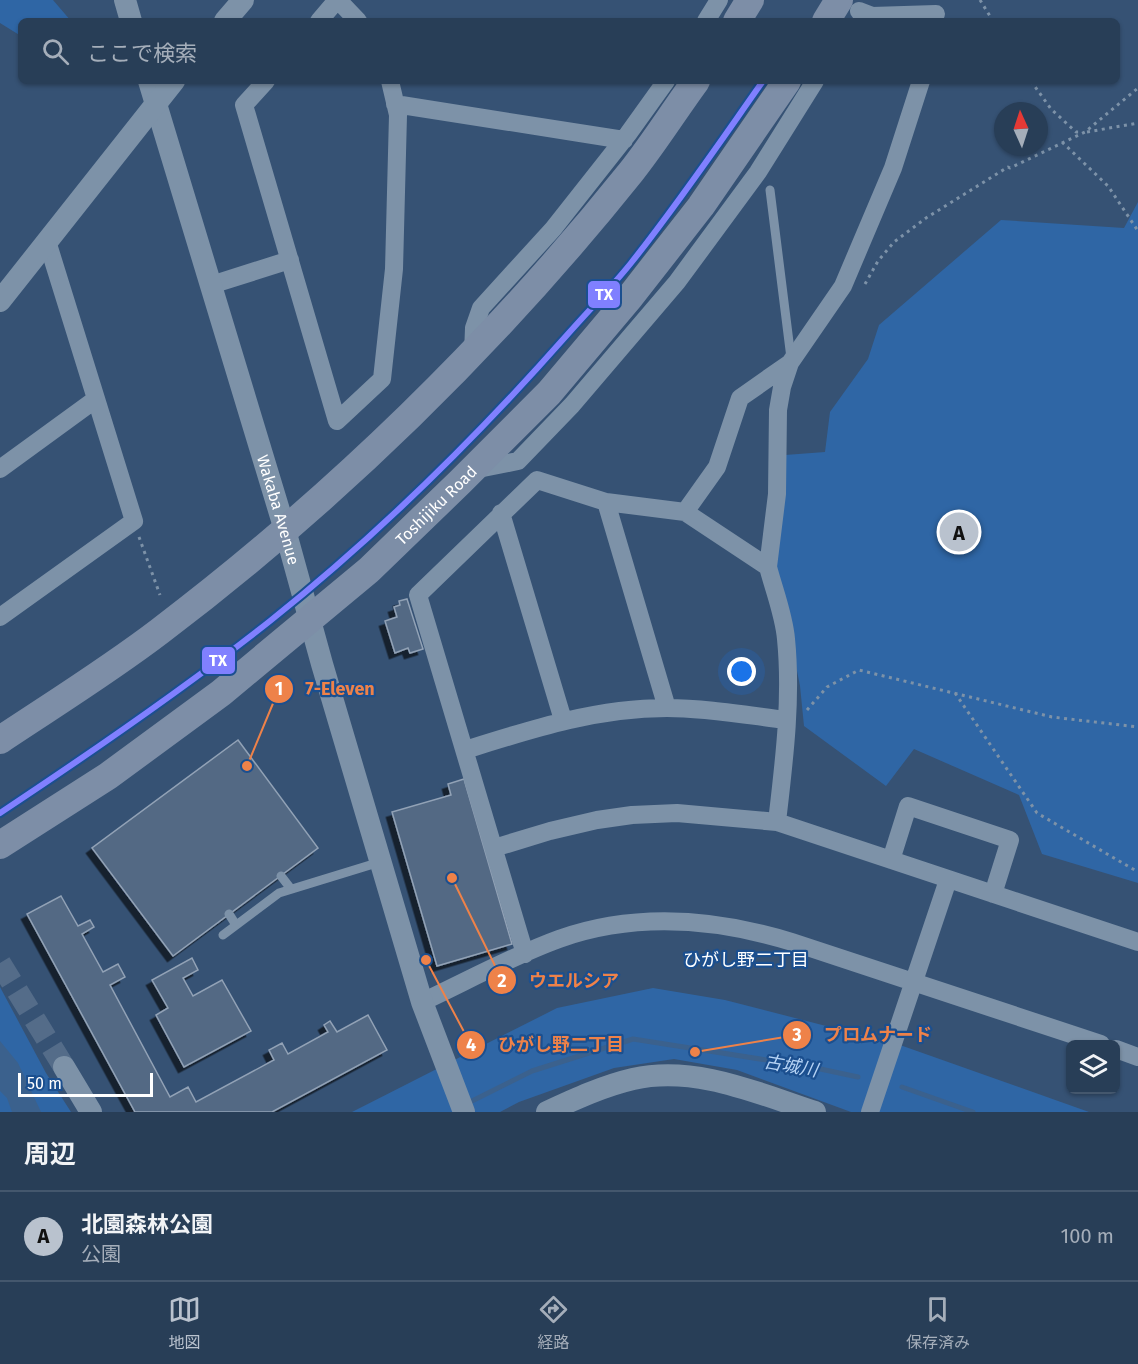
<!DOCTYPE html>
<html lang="ja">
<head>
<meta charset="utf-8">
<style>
  :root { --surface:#283e57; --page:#344961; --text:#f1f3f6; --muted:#a5aeba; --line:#44576d; --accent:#b9c2ce }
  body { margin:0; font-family:"Fira Sans","Noto Sans JP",sans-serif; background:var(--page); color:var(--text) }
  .controls { position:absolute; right:18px; bottom:18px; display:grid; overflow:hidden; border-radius:9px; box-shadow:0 2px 4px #0004 }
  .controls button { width:54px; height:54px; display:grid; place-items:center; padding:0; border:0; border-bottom:2px solid var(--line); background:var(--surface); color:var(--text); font:30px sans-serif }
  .compass { position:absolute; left:994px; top:102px; width:54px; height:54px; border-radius:50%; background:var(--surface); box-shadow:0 2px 4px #0004; rotate:357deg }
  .scale { position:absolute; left:18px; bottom:15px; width:135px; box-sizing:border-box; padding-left:6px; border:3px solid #fff; border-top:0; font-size:16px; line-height:21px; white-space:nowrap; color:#fff; -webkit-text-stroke:4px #1b4f8f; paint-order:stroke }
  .you { position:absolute; left:742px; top:672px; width:21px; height:21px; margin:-15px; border:4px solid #fff; border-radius:50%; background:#1a73e8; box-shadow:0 0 0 9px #1a73e833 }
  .badge { display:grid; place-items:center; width:39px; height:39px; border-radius:50%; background:var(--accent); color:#111; font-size:20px; font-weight:700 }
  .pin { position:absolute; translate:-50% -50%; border:3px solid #fff; box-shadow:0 2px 6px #0006 }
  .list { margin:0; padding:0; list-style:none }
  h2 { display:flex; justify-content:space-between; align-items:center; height:78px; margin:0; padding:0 24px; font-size:26px }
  h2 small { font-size:20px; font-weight:400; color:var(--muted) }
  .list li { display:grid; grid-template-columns:39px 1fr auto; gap:18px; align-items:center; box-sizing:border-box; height:90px; padding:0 24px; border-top:2px solid var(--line) }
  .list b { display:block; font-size:22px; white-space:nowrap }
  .list p { margin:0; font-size:20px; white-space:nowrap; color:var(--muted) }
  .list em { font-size:20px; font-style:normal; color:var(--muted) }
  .icon { flex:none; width:33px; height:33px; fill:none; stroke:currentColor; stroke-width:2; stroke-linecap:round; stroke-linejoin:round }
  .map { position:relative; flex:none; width:1138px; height:1112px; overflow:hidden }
  .search { position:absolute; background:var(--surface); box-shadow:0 2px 4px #0004; left:18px; right:18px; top:18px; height:66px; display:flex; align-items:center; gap:15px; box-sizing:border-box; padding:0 21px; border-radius:9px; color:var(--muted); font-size:22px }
  .sheet { height:168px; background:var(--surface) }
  nav { display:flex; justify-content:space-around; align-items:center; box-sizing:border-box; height:84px; border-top:2px solid var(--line); background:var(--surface); font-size:16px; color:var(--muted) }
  nav a { display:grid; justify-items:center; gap:3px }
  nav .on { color:var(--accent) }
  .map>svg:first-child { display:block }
  .green { fill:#2f66a5 }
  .water { fill:#3b618d }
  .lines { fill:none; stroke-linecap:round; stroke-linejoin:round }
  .stream { stroke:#3b618d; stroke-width:5 }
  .building { fill:#526984; stroke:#92a2b6; stroke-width:1.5; filter:url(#shadow) }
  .tertiary-tunnel { stroke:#546c89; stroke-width:22; stroke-dasharray:22 11; stroke-linecap:butt }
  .path { stroke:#7d92a8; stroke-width:3; stroke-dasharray:3 4.5; stroke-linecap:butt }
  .service { stroke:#7d92a8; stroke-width:9 }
  .minor { stroke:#7d92a8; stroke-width:18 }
  .tertiary { stroke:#7d92a8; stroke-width:22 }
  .primary { stroke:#7d8ea7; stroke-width:28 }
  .rail-1-casing { stroke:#1b4f8f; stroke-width:10 }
  .rail-1 { stroke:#8080ff; stroke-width:6 }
  .labels { text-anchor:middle; stroke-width:4.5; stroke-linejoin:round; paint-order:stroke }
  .street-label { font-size:16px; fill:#fff; stroke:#1b4f8f }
  .neighbourhood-label { font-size:18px; fill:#fff; stroke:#1b4f8f }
  .water-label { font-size:18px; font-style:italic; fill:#b5d3f5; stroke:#1b4f8f }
  .leader { fill:none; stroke:#ee8249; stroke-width:2 }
  .callout-dot { fill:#ee8249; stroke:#1b4f8f; stroke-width:2 }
  .mark-label { font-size:18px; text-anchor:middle; font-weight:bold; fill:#fff }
  .callout-label { font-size:18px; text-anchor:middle; font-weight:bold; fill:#ee8249; stroke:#1b4f8f; stroke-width:4.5; stroke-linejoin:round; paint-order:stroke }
  .line-badge { stroke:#1b4f8f; stroke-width:2 }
  .badge-label { font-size:16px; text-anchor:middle; font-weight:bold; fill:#fff }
</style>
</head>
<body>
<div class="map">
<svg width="1138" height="1112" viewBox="0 0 1138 1112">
  <defs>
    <filter id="shadow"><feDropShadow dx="-5.5" dy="5.5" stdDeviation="0" flood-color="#0009"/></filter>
  </defs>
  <rect width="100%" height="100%" fill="#365274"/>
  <path class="green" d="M0,0H53L71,21H21V36L0,23Z
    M1138,202V883L1042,854L1019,795L914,749L886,786L804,726L800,686L775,560L785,455L825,452L830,412L868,359L879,325L1001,220L1124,228Z
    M0,987L46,1073L71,1112H0Z
    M653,988L725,1000L900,1045L1089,1112H851L737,1070L674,1059L614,1068L519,1102L500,1112H352L557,1008Z"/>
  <path class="water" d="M0,1041L18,1063L41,1112H12L7,1098L0,1091Z"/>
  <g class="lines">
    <path class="stream" d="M902,1087L973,1112
      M466,1104L532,1071L633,1039L811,1067L858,1077"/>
  </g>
  <path class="building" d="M407,599L423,649L410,653L408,648L395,653L385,621L397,617L394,607L400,605L399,601Z
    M238,740L318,848L173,956L92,848Z
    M464,779L512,944L437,966L392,812L451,795L448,784Z
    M61,896L78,926L90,920L94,927L82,934L103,972L118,964L125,977L110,985L170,1097L188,1087L196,1102L274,1060L269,1050L282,1043L288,1054L328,1032L324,1025L330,1021L337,1032L368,1015L387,1050L272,1112H135L27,914Z
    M192,958L198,970L183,978L193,996L222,980L251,1031L184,1067L156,1015L168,1008L152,980Z"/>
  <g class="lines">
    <path class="tertiary-tunnel" d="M0,963L64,1067"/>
    <path class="path" d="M980,0L993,21
      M1031,81L1051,109L1076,132H1081
      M1087,132L1138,123
      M1062,142L1108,186L1138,231
      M865,284L878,261L894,242L926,218L1008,167L1010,168L1085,132L1138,88
      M139,537L160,595
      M955,693L1037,813L1138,872
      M807,710L827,687L859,670L1052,717L1138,727"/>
    <path class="service" d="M770,190L791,358
      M281,876L291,889
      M229,914L236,925
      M223,935L279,893L380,862"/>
    <path class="minor" d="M338,0L358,21
      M859,11L872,16L936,14
      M319,21L337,0
      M706,21L719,0
      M266,81L244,105L337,421L382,379L394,269L398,115L390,81
      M395,104L624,140
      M211,285L290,260
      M473,354L474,328L481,308L553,229L628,134L666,81
      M0,469L96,399
      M473,470L518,461L572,405L677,282L758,172L815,81
      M606,502L667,708
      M685,512L717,467L740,398L790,363
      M501,513L563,720
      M768,567L777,494L778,410L782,387L790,363L843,286L893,168L921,81
      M0,617L134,521L47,241
      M465,750C532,729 596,708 667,708C706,708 746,715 786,720
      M494,848L550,831L597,820L632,815L677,813L777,822L1138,942
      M891,860L908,806L1010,840L993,894
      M525,954L418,595L537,480L606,502L685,512L768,567C774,590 784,615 786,639C792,699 784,762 777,822
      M422,1002C467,981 512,956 559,939C635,912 717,919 792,942L1101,1044
      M1116,1049L1138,1057
      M870,1112L948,880"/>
    <g class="tertiary">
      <path d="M125,0L131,21"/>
      <path d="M225,21L243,0"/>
      <path id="s1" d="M149,81L285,530L322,664L422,1002L464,1112"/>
      <path d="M0,301L174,81"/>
      <path d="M64,1067L91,1112"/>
      <path d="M547,1112C575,1099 603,1086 633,1079C695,1065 757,1093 815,1112"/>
    </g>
    <g class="primary">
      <path d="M737,21L750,0"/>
      <path d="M826,21L839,0"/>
      <path d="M0,740C54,704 109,670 160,631C334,499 495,342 631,172C654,143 674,111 696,81"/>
      <path id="s2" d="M0,845L108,776L221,693L369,570L460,482L549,393L630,297L701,206L787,81"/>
    </g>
    <defs>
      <path id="rail-1" d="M0,813C92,752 184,689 270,621C378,535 476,438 567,335C588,311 611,288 631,263C678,204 720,142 763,81"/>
    </defs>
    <use href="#rail-1" class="rail-1-casing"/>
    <use href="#rail-1" class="rail-1"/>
  </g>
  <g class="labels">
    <g class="street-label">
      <text dy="6" stroke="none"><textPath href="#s2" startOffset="554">Toshijiku Road</textPath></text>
      <text dy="6" stroke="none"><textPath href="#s1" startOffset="448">Wakaba Avenue</textPath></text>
    </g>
    <g class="neighbourhood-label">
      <text x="746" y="966">ひがし野二丁目</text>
    </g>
    <g class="water-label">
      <text transform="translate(791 1066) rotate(10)" y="6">古城川</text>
    </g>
  </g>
  <path class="leader" d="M247 766L279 689M452 878L502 980M695 1052L797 1035M426 960L471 1045"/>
  <g class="callout-dot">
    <circle cx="247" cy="766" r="6"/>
    <circle cx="452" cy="878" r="6"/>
    <circle cx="695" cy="1052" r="6"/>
    <circle cx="426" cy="960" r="6"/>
    <circle cx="279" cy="689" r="15"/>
    <circle cx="502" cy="980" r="15"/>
    <circle cx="797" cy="1035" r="15"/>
    <circle cx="471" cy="1045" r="15"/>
  </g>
  <g class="mark-label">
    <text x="279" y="695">1</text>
    <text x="502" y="987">2</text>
    <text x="797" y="1041">3</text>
    <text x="471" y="1051">4</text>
  </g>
  <g class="callout-label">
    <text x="340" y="695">7-Eleven</text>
    <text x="574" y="987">ウエルシア</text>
    <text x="878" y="1041">プロムナード</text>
    <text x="561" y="1051">ひがし野二丁目</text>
  </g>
  <g class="line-badge">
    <rect x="587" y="280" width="34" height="29" rx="6" fill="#8080ff"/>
    <rect x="201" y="646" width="35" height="29" rx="6" fill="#8080ff"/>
  </g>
  <g class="badge-label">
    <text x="604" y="300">TX</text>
    <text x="218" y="666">TX</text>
  </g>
</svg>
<div class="controls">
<button><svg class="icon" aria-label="layers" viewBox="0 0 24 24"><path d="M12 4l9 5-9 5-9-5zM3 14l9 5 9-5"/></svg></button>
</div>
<svg class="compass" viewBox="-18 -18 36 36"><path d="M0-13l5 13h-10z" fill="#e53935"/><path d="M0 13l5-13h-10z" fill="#a5aeba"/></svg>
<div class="scale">50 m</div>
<div class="you"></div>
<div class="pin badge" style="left:959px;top:532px">A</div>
<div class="search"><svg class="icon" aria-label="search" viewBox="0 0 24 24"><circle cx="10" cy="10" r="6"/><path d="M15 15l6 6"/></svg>ここで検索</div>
</div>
<section class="sheet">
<h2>周辺<small></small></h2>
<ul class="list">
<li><span class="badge">A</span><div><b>北園森林公園</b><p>公園</p></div><em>100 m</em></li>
</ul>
</section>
<nav>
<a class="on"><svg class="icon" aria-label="map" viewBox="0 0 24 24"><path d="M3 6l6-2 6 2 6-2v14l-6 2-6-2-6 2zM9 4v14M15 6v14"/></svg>地図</a>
<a><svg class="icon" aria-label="directions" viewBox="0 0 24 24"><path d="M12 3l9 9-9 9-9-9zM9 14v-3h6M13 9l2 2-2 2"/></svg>経路</a>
<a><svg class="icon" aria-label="saved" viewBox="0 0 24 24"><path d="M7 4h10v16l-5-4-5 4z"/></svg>保存済み</a>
</nav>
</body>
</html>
